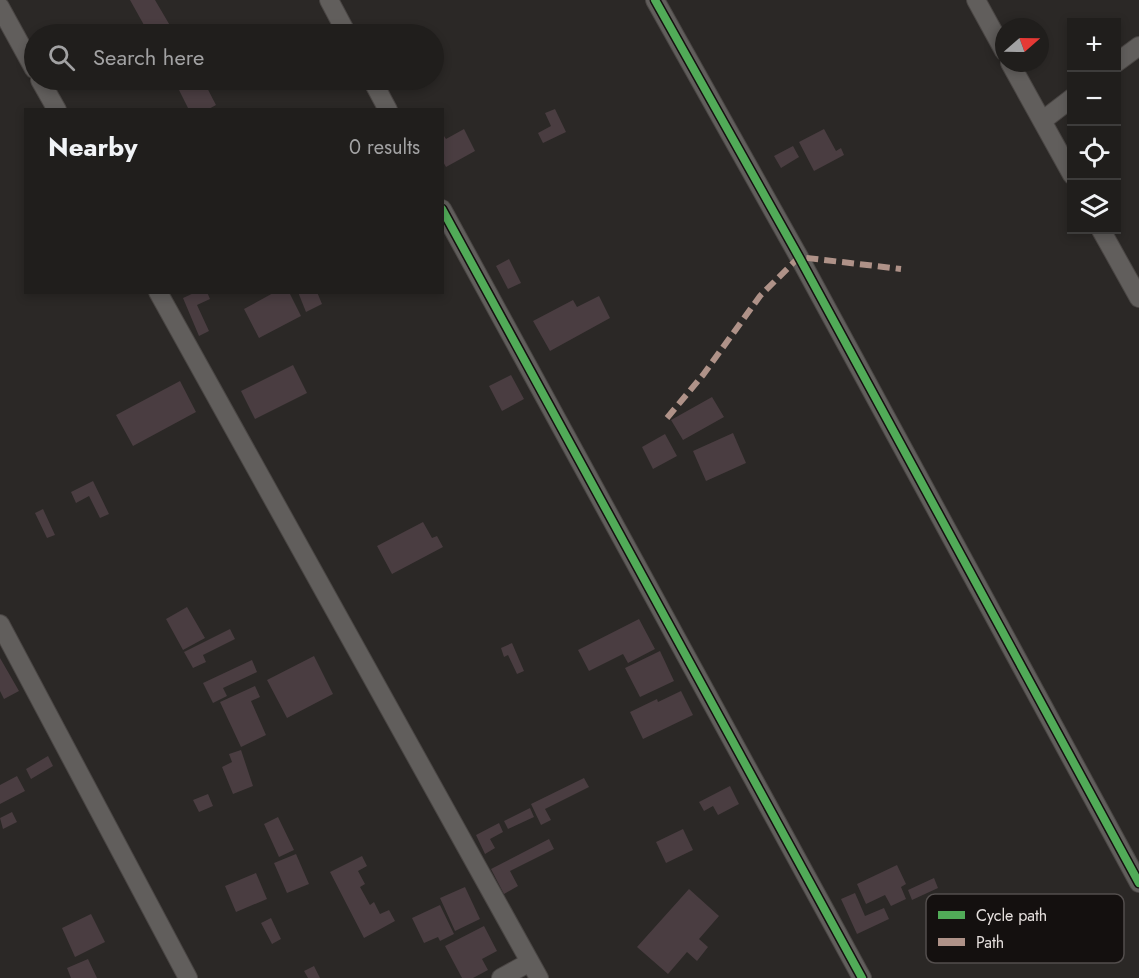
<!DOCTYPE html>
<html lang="en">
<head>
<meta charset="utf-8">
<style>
  :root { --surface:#201e1c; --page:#282725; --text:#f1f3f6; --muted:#a2a2a3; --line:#3d3c3b }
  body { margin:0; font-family:Jost,sans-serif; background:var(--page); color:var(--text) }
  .controls { position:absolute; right:18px; top:18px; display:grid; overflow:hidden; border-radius:0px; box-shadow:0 3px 9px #0003 }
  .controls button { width:54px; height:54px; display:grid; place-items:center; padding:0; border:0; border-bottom:2px solid var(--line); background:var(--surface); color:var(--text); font:30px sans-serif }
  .compass { position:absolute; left:995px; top:18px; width:54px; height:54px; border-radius:50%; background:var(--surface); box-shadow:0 3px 9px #0003; rotate:70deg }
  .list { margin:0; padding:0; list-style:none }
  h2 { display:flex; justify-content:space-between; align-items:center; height:78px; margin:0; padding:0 24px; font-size:26px }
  h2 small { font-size:20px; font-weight:400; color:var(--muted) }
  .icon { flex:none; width:33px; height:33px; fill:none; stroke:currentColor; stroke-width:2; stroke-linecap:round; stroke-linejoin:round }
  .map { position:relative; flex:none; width:1139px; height:978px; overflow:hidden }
  .search { position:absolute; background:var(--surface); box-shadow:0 3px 9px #0003; left:24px; top:24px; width:420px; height:66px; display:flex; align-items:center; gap:15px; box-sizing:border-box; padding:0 21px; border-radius:33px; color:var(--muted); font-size:22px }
  .panel { position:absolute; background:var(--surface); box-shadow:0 3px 9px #0003; left:24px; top:108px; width:420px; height:186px; border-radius:0px }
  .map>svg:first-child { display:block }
  .building { fill:#4a3d41 }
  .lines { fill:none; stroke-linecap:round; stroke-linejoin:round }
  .minor-casing { stroke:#4a4644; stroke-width:20 }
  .minor { stroke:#615e5c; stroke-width:18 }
  .quiet { stroke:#af9288; stroke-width:6; stroke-dasharray:12 6; stroke-linecap:butt }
  .cycleway-casing { stroke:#14100f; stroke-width:11 }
  .cycleway { stroke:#51ab58; stroke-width:8 }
  .key { fill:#14100f; stroke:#534e4d; stroke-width:1.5 }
  .key-label { font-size:16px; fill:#e6e0de }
</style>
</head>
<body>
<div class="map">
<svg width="1139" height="978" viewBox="0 0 1139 978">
  <rect width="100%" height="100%" fill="#2b2826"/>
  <path class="building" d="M130,0H155L175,34H149Z
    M189,80H203L216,105L207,110H189L177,86Z
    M555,109L566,132L543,143L538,133L551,126L545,113Z
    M464,129L475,151L446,167L442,160V133L446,139Z
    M824,129L836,151L841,148L844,155L814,171L799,142Z
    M793,146L799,157L781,168L774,156Z
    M509,259L521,283L508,289L496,266Z
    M196,292H207L210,299L197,305L209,331L199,336L183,298Z
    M275,292H289L301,316L259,338L244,309Z
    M298,292H317L322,304L306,312Z
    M599,296L610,318L550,351L533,321L573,300L577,307Z
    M293,365L307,393L255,419L241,391Z
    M511,375L524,399L502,411L489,386Z
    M180,381L196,412L133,446L116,415Z
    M712,397L724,417L683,440L671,420Z
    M733,433L746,463L706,481L693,451Z
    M665,434L677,456L653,469L642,447Z
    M93,481L109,514L100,518L89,496L76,503L71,492Z
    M43,509L55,535L47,538L35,513Z
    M423,522L432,538L437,536L443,547L392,574L377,546Z
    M187,607L205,638L183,650L166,619Z
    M639,619L655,649L628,663L623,654L589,671L578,650Z
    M230,629L235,639L203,655L206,662L193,668L184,652Z
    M512,643L524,671L517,674L508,655L504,657L501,648Z
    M660,651L674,681L640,697L625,668Z
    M314,656L333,694L287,718L267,680Z
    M0,658L19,691L4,699L0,691Z
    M252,660L257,672L223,688L227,696L213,703L203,683Z
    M255,686L260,697L251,701L266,735L241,747L220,702Z
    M681,691L693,715L643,739L630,712L657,699L658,702Z
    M241,750L253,786L233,794L222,767L232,762L229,754Z
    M48,756L53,766L31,779L26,769Z
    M17,776L25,791L0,804V785Z
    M584,778L589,787L545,809L551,820L541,825L531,804Z
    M730,786L739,804L718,815L713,806L704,811L699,802Z
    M208,794L213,806L199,812L193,800Z
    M530,808L534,817L508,829L504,821Z
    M12,812L17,822L3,829L0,818Z
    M278,817L294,850L279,857L264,824Z
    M499,823L503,832L490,839L495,848L485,854L476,835Z
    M683,829L693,850L666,863L656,842Z
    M549,839L554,849L510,871L518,886L504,894L491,869Z
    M296,854L309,884L287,893L274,863Z
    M362,856L367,866L358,871L365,884L360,887L370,905L374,902L380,914L389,910L395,921L364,938L330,872Z
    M897,865L906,884L901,887L906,899L891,906L885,895L866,904L857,884Z
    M256,873L267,899L236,912L225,886Z
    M934,878L938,888L912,900L908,890Z
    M465,887L480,919L455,931L440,898Z
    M689,889L719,916L699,939L708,947L697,961L687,952L668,974L637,947Z
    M855,893L865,916L884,908L889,919L857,934L841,899Z
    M440,905L454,934L440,941L438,937L424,943L412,918Z
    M91,914L105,942L75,957L62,928Z
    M271,918L281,939L272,944L261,923Z
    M484,926L497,951L482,959L488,970L473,978H462L445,946Z
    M88,959L97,978H71L67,968Z
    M314,966L320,978H308L304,971Z"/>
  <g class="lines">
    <defs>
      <path id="minor" d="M329,0L347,34
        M655,0L799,257L1139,883
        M976,0L1004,51
        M0,7L34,69
        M1010,63L1072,175
        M1116,63L1139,46
        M40,80L57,110
        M372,80L388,110
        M1042,121L1072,98
        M442,209L862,978
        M1101,230L1139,298
        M158,292L539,978
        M0,624L188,978
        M501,978L530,962"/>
    </defs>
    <use href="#minor" class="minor-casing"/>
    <use href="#minor" class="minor"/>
    <path class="quiet" d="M667,418L703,375L760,296L799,257L901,269"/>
    <defs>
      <path id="cycleway" d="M655,0L799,257L1139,883
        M442,209L862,978"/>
    </defs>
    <use href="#cycleway" class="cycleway-casing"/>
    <use href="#cycleway" class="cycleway"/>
  </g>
  <rect x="926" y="894" width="198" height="69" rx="9" class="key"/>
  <rect x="938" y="911" width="27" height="8" fill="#51ab58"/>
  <rect x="938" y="938" width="27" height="8" fill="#af9288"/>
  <g class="key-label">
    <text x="976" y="921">Cycle path</text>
    <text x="976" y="948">Path</text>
  </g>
</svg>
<div class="controls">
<button>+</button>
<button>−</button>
<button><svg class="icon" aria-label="locate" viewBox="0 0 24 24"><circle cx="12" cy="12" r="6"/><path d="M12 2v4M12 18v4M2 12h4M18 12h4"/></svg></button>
<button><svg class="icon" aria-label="layers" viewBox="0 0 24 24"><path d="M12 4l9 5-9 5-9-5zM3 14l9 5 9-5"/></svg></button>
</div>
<svg class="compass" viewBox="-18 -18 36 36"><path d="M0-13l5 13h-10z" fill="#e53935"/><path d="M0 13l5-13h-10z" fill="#a2a2a3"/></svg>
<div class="search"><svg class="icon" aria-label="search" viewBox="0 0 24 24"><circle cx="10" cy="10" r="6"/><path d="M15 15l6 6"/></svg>Search here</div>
<section class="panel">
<h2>Nearby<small>0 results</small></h2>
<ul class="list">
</ul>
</section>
</div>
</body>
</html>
